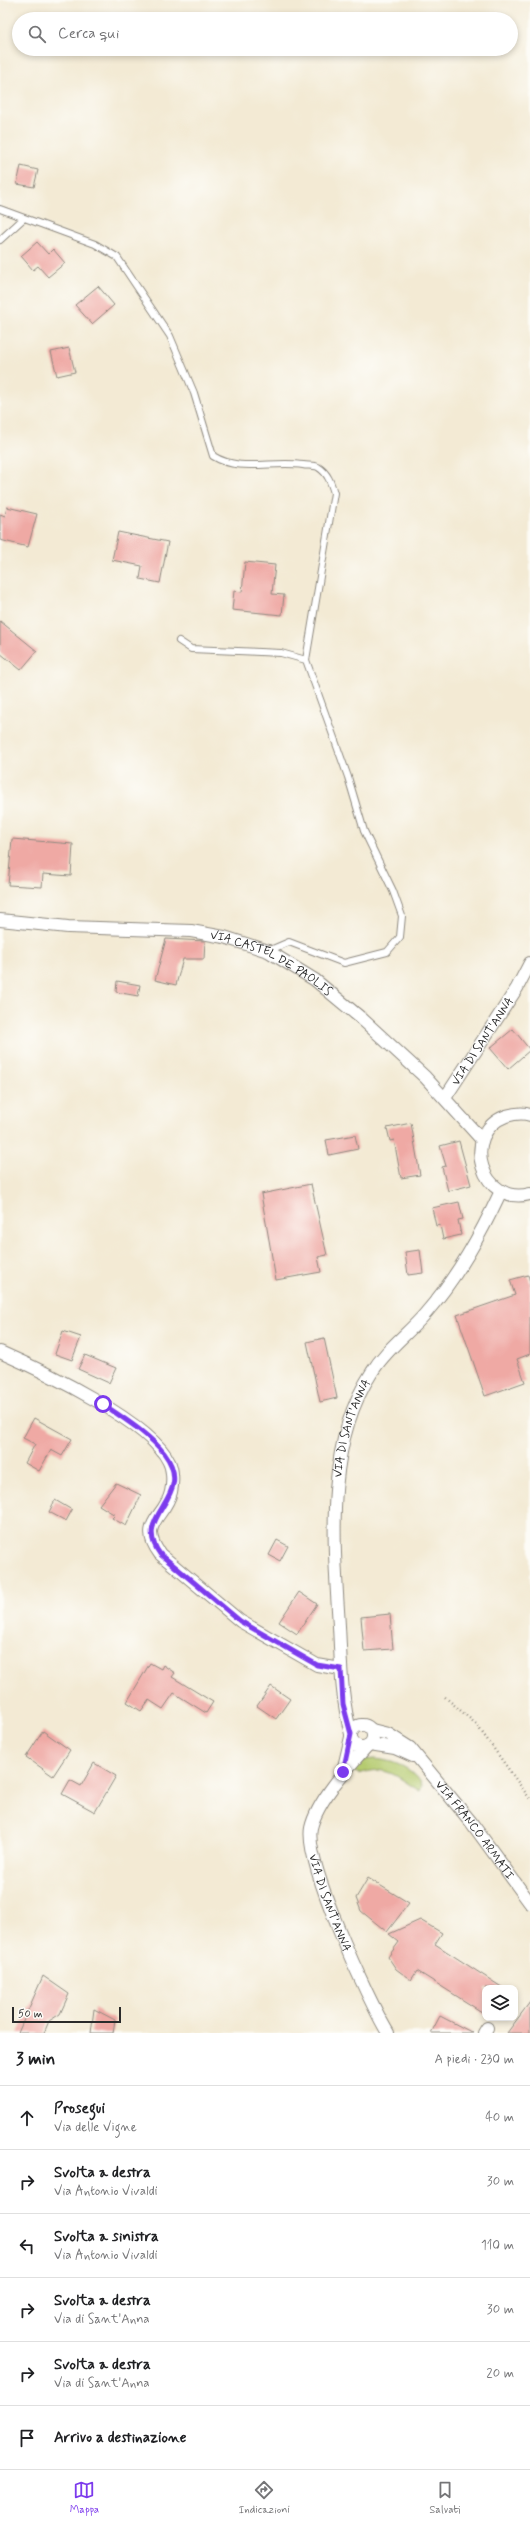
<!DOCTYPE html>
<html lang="it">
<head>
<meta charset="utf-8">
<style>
  :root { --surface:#fff; --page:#f6f6f6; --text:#202124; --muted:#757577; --line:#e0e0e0; --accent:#7c3aed }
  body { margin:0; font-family:Mynerve,sans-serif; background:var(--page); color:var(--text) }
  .controls { position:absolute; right:12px; bottom:12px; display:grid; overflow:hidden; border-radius:8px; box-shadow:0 2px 6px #0003 }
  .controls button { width:36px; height:36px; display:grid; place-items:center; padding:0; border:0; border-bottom:1px solid var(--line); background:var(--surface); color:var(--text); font:20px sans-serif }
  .scale { position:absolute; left:12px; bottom:10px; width:109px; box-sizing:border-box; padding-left:4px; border:2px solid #2b2b2b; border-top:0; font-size:11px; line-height:14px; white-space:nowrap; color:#2b2b2b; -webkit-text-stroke:3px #fdfcf7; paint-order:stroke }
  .stop { position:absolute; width:12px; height:12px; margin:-9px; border:3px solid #7c3aed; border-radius:50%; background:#fff }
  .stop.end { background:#7c3aed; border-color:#fff; box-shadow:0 1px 4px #0008 }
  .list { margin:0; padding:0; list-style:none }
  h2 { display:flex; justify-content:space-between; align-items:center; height:52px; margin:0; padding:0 16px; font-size:17px }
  h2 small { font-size:13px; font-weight:400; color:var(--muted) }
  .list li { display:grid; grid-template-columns:26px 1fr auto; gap:12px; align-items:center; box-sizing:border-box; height:64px; padding:0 16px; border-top:1px solid var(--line) }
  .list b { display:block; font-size:15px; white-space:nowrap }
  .list p { margin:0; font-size:13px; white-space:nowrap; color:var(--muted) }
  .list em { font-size:13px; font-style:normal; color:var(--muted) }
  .icon { flex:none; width:22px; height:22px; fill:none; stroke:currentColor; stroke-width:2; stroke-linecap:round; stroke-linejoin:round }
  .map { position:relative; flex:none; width:530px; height:2033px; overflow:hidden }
  .search { position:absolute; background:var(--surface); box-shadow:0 2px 6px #0003; left:12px; right:12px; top:12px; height:44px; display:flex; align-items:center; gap:10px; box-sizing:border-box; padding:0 14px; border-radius:22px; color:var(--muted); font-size:15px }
  .sheet { height:436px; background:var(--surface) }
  nav { display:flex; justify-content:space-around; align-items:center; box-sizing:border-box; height:56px; border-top:1px solid var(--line); background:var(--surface); font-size:11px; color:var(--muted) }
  nav a { display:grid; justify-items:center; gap:2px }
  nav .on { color:var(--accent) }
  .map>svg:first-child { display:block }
  .green { fill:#b5cb6f; stroke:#707b4d }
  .building { fill:#efa9a4 }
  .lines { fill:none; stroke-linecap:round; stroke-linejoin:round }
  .service-casing { stroke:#8f8a80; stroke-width:8 }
  .minor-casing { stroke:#8f8a80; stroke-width:14 }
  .path { stroke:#8f8a80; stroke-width:2.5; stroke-dasharray:1 3; stroke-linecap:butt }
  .service { stroke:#fff; stroke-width:6 }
  .minor { stroke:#fff; stroke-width:12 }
  .route { stroke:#7c3aed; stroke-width:5 }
  .labels { text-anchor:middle; stroke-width:3; stroke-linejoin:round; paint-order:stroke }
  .street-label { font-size:12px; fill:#2b2b2b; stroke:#fdfcf7 }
</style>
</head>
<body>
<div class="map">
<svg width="530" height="2033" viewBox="0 0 530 2033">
  <rect width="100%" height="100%" fill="#fdfcf7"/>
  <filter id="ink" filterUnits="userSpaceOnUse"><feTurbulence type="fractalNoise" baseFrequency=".025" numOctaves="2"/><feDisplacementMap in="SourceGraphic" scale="8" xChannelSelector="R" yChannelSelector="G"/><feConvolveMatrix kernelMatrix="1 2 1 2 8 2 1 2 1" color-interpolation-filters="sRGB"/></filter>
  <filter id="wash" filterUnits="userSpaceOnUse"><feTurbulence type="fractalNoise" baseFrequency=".012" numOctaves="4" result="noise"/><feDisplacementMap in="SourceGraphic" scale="16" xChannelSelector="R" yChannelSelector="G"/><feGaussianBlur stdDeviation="0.9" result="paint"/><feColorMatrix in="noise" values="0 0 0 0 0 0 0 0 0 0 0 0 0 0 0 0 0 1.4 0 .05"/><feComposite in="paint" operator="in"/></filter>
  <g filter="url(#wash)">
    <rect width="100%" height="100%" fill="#f3ead4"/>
    <path class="green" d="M375,1759C393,1761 413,1767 422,1785L420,1791C396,1777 388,1764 359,1774L351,1770L365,1760Z"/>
    <g id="blocks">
      <path class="building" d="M21,166L38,170L34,187L17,184Z
        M37,242L48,254L53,249L65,263L48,277L38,266L33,270L21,256Z
        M98,286L114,305L92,324L75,305Z
        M69,348L75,372L57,376L51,352Z
        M7,507L37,514L28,547L0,540V514L5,516Z
        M118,532L168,542L160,583L140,579L142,566L112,560Z
        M245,562L275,565L272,594L284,595L282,615L232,610L234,591L242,592Z
        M0,621L37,651L21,670L0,653Z
        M12,839L73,844L71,876L43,874L42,887L8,885Z
        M166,939L205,941L204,959H183L176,985L155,980Z
        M117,981L140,985L138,996L116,992Z
        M513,1029L530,1050L508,1069L490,1048Z
        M411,1123L420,1175L401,1178L394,1140L390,1141L387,1128Z
        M355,1135L358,1149L329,1155L326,1140Z
        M459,1141L471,1185L448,1191L442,1167L446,1166L440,1146Z
        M311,1184L327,1255L318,1257L321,1272L276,1280L261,1194Z
        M459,1202L463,1219L458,1220L461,1235L443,1239L440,1225L436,1226L432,1208Z
        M420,1250L423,1273L408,1275L405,1252Z
        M528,1275L530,1282V1354L517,1359L525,1382L485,1396L457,1315L515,1295L510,1280Z
        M63,1331L81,1337L72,1360L55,1354Z
        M324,1338L337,1398L320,1402L307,1342Z
        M85,1355L116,1368L109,1383L78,1369Z
        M34,1418L72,1439L62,1456L51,1450L39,1471L25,1463L35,1444L23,1438Z
        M116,1483L141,1495L126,1526L112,1518L115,1515L99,1505Z
        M55,1500L72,1510L66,1521L49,1512Z
        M277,1540L288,1546L280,1561L269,1555Z
        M299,1592L317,1604L297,1634L279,1622Z
        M390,1614L393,1649L364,1651L361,1617Z
        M150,1663L161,1669L163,1665L175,1673L172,1677L213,1702L206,1713L174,1693L163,1709L149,1700L141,1711L127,1702Z
        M271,1686L290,1699L276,1719L257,1706Z
        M43,1731L70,1750L53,1776L26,1757Z
        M94,1763L116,1776L95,1812L62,1794L70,1780L81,1786Z
        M368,1878L409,1903L387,1932L361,1911L356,1898Z
        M420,1920L442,1933L435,1944L503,1988H485V2014L417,1971L411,1980L396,1969L388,1957L399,1942L389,1934Z
        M43,1976L69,1994L60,2014L49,2021L44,2033H18Z
        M530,2002V2033H507Z
        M94,2009L115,2020L113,2033H91Z
        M440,2016L473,2033H431Z"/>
    </g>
  </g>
  <g filter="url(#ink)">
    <use href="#blocks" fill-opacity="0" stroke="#8f8a80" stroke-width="1"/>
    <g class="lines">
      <defs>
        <path id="service" d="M0,209L95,244L117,257L170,336L194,393L213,456C240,473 273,460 303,465C307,466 314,465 318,467C328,473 331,483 334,493L306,660
          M0,240L23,219
          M179,641L191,649L281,653L306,660L348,777L364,831L393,891L402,916L400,937L387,952L344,963L289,942L268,951"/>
        <g id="minor">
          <path id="s1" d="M0,920L68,927L191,931L224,937L268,951L315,980L362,1019L425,1077L482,1140"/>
          <path id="s2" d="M445,1098L517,988L530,963"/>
          <path d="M530,1115C522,1112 513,1114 506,1116C459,1134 482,1207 530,1194"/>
          <path d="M0,1352C41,1370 151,1422 169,1462C173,1470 173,1483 171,1492C165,1518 137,1523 160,1554L240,1621L317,1665L341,1669"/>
          <circle cx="362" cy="1736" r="11"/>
          <path id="s3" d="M372,1730L388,1734L410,1748L471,1822L530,1903"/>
          <path id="s4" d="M351,1734C341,1698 341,1662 339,1626C334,1543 324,1445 372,1372C386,1349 408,1334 425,1314C458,1276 480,1236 501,1191"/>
          <path d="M370,1744L395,1748L413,1756"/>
          <path id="s5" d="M367,1746C349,1766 317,1801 311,1828C304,1862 368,2000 388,2033"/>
          <path d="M343,1771L351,1737"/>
          <path d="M484,2033L487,2028"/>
        </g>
      </defs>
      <use href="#service" class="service-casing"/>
      <use href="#minor" class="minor-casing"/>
      <path class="path" d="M445,1697L476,1724L530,1799"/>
      <use href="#service" class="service"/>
      <use href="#minor" class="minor"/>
    </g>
  </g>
  <g class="lines" filter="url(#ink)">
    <path class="route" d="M103,1404C124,1419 148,1433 164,1453C198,1498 130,1514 160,1554L240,1621L317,1665L341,1669L343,1704L351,1734L343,1772"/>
  </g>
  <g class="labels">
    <g class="street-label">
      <text dy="4" stroke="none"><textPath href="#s1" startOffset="279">VIA CASTEL DE PAOLIS</textPath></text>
      <text dy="4" stroke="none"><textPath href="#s2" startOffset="68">VIA DI SANT'ANNA</textPath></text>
      <text dy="4" stroke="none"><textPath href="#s4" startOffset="309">VIA DI SANT'ANNA</textPath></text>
      <text dy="4" stroke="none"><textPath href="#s3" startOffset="147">VIA FRANCO ARMATI</textPath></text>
      <text dy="4" stroke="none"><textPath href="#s5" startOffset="178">VIA DI SANT'ANNA</textPath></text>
    </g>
  </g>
</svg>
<div class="controls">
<button><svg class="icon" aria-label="layers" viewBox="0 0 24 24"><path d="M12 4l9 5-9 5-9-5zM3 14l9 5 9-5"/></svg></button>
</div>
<div class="scale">50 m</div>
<div class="stop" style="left:103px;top:1404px"></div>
<div class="stop end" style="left:343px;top:1772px"></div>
<div class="search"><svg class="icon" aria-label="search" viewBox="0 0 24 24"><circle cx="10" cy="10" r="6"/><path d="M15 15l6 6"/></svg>Cerca qui</div>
</div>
<section class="sheet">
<h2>3 min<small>A piedi · 230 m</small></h2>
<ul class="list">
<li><svg class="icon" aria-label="ahead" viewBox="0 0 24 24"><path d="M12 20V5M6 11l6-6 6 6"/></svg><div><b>Prosegui</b><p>Via delle Vigne</p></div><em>40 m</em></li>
<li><svg class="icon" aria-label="right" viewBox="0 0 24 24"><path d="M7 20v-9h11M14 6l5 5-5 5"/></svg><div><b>Svolta a destra</b><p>Via Antonio Vivaldi</p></div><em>30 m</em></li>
<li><svg class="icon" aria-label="left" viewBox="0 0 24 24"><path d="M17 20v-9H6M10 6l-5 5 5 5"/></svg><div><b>Svolta a sinistra</b><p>Via Antonio Vivaldi</p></div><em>110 m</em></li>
<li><svg class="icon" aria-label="right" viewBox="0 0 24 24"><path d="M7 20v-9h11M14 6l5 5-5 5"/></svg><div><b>Svolta a destra</b><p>Via di Sant'Anna</p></div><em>30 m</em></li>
<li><svg class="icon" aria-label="right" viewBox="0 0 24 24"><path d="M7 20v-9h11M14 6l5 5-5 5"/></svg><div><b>Svolta a destra</b><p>Via di Sant'Anna</p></div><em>20 m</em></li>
<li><svg class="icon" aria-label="arrive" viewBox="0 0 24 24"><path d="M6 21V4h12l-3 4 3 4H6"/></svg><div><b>Arrivo a destinazione</b></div></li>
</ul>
</section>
<nav>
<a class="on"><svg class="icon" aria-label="map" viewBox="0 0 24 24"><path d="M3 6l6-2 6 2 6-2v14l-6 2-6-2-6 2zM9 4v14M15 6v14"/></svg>Mappa</a>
<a><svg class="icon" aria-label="directions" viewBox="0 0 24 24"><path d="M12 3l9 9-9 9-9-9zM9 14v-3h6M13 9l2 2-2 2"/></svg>Indicazioni</a>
<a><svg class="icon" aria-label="saved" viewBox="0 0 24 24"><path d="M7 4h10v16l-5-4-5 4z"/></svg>Salvati</a>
</nav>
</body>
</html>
